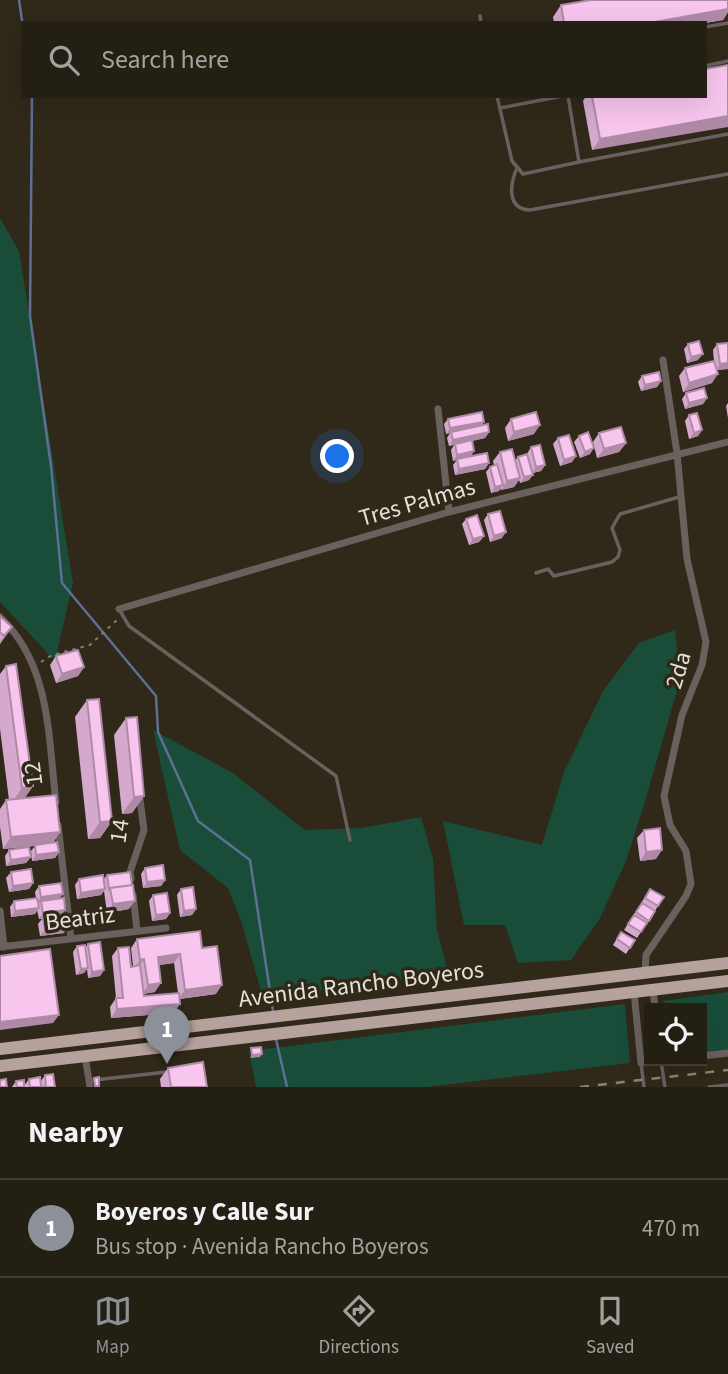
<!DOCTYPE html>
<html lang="en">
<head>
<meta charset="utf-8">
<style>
  :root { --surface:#241f13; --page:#2c271c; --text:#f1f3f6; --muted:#a3a2a0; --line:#413d33; --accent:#8c9099 }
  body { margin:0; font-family:"Source Sans 3",sans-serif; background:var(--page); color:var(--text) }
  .controls { position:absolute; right:21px; bottom:21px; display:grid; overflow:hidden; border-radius:0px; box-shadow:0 7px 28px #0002 }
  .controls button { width:63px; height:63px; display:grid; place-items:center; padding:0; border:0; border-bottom:2px solid var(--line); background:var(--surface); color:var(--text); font:35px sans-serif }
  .you { position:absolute; left:338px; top:457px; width:24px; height:24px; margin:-18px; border:5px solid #fff; border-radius:50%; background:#1a73e8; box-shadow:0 0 0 10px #1a73e833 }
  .badge { display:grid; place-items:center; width:46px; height:46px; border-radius:50%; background:var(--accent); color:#fff; font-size:23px; font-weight:700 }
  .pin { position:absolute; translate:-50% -58px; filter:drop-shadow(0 2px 4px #0008) }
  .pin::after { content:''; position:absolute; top:37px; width:24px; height:21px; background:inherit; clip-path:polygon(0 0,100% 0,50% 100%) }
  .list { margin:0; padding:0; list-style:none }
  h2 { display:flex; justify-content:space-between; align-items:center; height:91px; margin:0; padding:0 28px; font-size:30px }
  h2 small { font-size:23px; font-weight:400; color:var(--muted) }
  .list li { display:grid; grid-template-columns:46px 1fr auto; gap:21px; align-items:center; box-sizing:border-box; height:98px; padding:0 28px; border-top:2px solid var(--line) }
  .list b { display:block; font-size:26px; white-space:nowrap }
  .list p { margin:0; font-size:23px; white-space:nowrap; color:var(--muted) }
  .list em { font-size:23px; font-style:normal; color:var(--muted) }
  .icon { flex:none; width:38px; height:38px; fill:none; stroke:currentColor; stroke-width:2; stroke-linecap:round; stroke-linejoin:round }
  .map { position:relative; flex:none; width:728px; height:1087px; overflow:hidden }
  .search { position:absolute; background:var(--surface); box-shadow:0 7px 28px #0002; left:21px; right:21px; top:21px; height:77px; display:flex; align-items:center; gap:18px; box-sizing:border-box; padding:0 24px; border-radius:0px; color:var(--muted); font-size:26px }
  .sheet { height:189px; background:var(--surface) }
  nav { display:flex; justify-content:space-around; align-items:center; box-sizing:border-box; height:98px; border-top:2px solid var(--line); background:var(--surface); font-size:19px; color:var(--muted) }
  nav a { display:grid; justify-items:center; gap:4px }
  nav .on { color:var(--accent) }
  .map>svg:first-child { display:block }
  .green { fill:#194d39 }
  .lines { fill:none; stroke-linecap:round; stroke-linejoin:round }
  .stream { stroke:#5d7093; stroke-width:2.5 }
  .path { stroke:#847e71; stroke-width:2; stroke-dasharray:3.5 5; stroke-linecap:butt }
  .service { stroke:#6a615f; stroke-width:3.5 }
  .minor { stroke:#6a615f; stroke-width:7 }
  .trunk { stroke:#b6a29d; stroke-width:12 }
  .rail { stroke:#8a8477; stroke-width:2.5; stroke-dasharray:9 9; stroke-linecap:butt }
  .wall { fill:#d5a9ce; fill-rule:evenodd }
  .shaded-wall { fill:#ae8aa7 }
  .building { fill:#f8c5ef; stroke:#ae8aa7; stroke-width:2 }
  .labels { text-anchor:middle; stroke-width:7; stroke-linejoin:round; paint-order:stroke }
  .street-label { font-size:24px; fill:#e6e1d8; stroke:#302919 }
</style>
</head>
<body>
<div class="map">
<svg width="728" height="1087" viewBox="0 0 728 1087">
  <rect width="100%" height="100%" fill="#302919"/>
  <path class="green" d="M0,218L19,251L73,583L55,661L0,602Z
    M675,630L680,680L644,805L626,861L600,918L571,960L518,963L505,925H464L443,821L542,845L564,772L603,691L639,643Z
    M153,730L233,773L305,830L362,828L421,817L433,859L437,930L449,975L263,998L242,924L228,888L180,850Z
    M728,992V1051L702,1054V1008H664L663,1001Z
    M625,1004L630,1063L426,1087H256L249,1051Z"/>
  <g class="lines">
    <path class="stream" d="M19,0L23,27
      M32,96L30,316L51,466L62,583L156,696L158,732L198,821L250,860L273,1011
      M276,1039L287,1087"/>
    <path class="path" d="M41,662L52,655L90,645L117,620"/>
    <path class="service" d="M480,16L481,23
      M705,27L728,23
      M705,66L728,61
      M497,96L512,161L523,174L579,162
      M568,96L579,162L728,134
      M500,108L563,96
      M516,170C510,186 507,209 530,210L728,174
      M536,573L548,569L554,576L612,562L618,557L620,550L612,528L620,514L679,497
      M119,609L129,626L336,776L350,840
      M661,1061L665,1087
      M641,1063L644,1087
      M94,1080L167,1072
      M709,1087L728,1085"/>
    <path class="minor" d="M438,409L449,512
      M119,609L449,512L728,442
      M0,617C51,665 48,737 56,802
      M58,825L71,939
      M131,879L130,872L144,830L139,792
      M133,895L137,930
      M0,911L4,947
      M0,947L166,928
      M645,972L646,955L686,896L691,884L686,851L670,825L664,796L682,715L702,665L706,642L687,559L677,453L663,360
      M653,990L655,1008
      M634,992L641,1063L667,1061
      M85,1056L90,1087
      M702,1056L728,1053"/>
    <path class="trunk" d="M0,1049L728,963
      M0,1066L728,981"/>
    <path class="rail" d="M580,1087L728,1070"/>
  </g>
  <path class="wall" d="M728,0V12L723,20L705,23H554L553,17L561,5Z
    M586,96H705L592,150L583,101Z
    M688,344L698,360L687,363L684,349Z
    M717,344L728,369L717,370L712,383L683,392L679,376L685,368L714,361L713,350Z
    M642,376L661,381L657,387L641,391L638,382Z
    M686,393L707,398L703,404L685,409L682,399Z
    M728,403V418L726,406Z
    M689,415L702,430L698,436L689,439L685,421Z
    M448,419L484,422L481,426L489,432L485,438L472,441L474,451L470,457L489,463L485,469L455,475L453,465L457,460L453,461L451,450L454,445L449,446L447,438L450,433L446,434L444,424Z
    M511,419L534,434L508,441L505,428Z
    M599,433L626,443L619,452L597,458L593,442Z
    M579,436L590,454L580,458L574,442Z
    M558,438L576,456L572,462L560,466L553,444Z
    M531,447L545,465L541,471L533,473L529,480L520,483L519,480L514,487L501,490L500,488L499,491L491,493L486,472L490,467L494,465L493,461L500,452L515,461L518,457L527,454Z
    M488,514L502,538L490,542L484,520Z
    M466,519L484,536L479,542L469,545L462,524Z
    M0,616L12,627L0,644Z
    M56,656L84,667L78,676L56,683L50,665Z
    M6,666L33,786L24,798L60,832L53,843L59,852L55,858L32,861L31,851L35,846L3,849L0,827V809L6,800H9L0,729V674Z
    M87,700L112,821L100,838L88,839L75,717Z
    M126,718L144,796L132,813L122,814L114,735Z
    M644,830L656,859L640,861L637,838Z
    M9,850L31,857L26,863L6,866L5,856Z
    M145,868L165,880L161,886L143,888L141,874Z
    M11,872L33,883L29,889L9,892L6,878Z
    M107,875L129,909L107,913L104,891L101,895L77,899L75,885L79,879H104Z
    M39,886L60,898L65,910L62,915L64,933L40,936L38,924L42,919H39L37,910L35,914L11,917L10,907L14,901L36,898L35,892Z
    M181,889L196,909L192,915L180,917L177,895Z
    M650,889L664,897L637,938L624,930Z
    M153,895L170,913L166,919L152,921L149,901Z
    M621,932L635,940L626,954L613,945Z
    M137,939L202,948L216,994L180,999L174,1013L111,1018L110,1007L116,998L112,956L118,948L131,967L133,966L131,948ZM174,963L178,993L144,996V994L155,992L159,965Z
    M88,944L104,970L100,976L88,978L87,969L84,973L76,975L73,952L77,946L85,948Z
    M168,1068L207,1087H161L160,1079Z
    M45,1075L55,1087H12L16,1081L24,1086L29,1079L41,1081Z"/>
  <path class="shaded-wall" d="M728,9V12L723,20L705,23H649Z
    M728,116V127L592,150L600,139Z
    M703,354L698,360L687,363L691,357Z
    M728,363V369L716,370L720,364Z
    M718,374L712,383L683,392L689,383Z
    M661,381L657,387L641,391L645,385Z
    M707,398L703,404L685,409L689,403Z
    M484,422L479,428L451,432L450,433L446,434L450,428Z
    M540,425L534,434L508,441L514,432Z
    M702,430L698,436L689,439L694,433Z
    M489,432L485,438L449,446L453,440Z
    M626,443L619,452L597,458L604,449Z
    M594,448L590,454L580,458L585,452Z
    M474,451L470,457L453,461L457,455Z
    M576,456L572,462L560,466L564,460Z
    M489,463L485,469L455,475L459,469Z
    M545,465L541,471L532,473L536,467Z
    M533,475L529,480L520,483L524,477Z
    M520,478L514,487L501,490L507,481Z
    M503,485L499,491L491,493L495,487Z
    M506,532L502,538L490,542L494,536Z
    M484,536L479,542L469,545L473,539Z
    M12,627L0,644V642L4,636Z
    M84,667L78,676L56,683L62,674Z
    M33,786L21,804L10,805L22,788Z
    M144,796L132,813L122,814L134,797Z
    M112,821L100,838L88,839L100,822Z
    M60,832L52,844L3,849L11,837Z
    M662,850L656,859L640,861L646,852Z
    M59,852L55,858L32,861L36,855Z
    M31,857L26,863L6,866L11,860Z
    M165,880L161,886L143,888L147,882Z
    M33,883L29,889L9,892L13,886Z
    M105,889L101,895L77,899L81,893Z
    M63,894L59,899L37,903L41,897Z
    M135,901L129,909L107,913L113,904Z
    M39,908L35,914L11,917L15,911Z
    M196,909L192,915L180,917L184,911Z
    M65,910L61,916L39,919L43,913Z
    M170,913L166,919L152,921L156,915Z
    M68,927L64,933L40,936L45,930Z
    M180,954L174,963L152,966L158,957Z
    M144,959L138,968H134L140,960Z
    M88,968L84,973L76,975L81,969Z
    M104,970L100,976L88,978L92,972Z
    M161,983L155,992L142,994L148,985Z
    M222,985L216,994L178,999L185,990Z
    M180,1004L174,1013L111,1018L117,1009Z
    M59,1015L53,1023L0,1030V1022Z
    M262,1054L260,1057L250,1058L252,1055Z"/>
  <path class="building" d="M591,0H728V9L649,23H564L561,5Z
    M728,65V116L600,139L592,96H705V69Z
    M699,341L703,354L691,357L688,344Z
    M728,343V363L720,364L717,344Z
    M714,361L718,374L689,383L685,368Z
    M659,372L661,381L645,385L642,376Z
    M704,388L707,398L689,403L686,393Z
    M482,412L484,422L450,428L448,419Z
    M536,412L540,425L514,432L511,419Z
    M697,413L702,430L694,433L689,415Z
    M488,424L489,432L453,440L451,432Z
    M621,427L626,443L604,449L599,433Z
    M588,432L594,448L585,452L579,436Z
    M569,435L576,456L564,460L558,438Z
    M472,440L474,451L457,455L455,444Z
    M540,445L545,465L536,467L531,447Z
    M512,449L520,478L507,481L500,452Z
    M487,453L489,463L459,469L457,459Z
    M527,454L533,475L524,477L518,457Z
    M497,464L503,485L495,487L490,467Z
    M500,511L506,532L494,536L488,514Z
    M477,515L484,536L473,539L466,519Z
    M0,616L12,627L4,636L0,632Z
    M78,650L84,667L62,674L56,656Z
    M16,664L33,786L22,788L6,666Z
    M99,699L112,821L100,822L87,700Z
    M137,717L144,796L134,797L126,718Z
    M56,795L60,832L11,837L6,800Z
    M660,828L662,850L646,852L644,830Z
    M57,842L59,852L36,855L35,845Z
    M29,847L31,857L11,860L9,850Z
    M163,865L165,880L147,882L145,868Z
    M31,869L33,883L13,886L11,872Z
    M130,872L132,885L110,888L109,889L107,875Z
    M103,875L105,889L81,893L79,879Z
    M61,883L63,894L41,897L39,886Z
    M133,885L135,901L113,904L110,888Z
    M193,887L196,909L184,911L181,889Z
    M650,889L664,897L658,906L645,898Z
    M167,893L170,913L156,915L153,895Z
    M37,898L39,908L15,911L14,901Z
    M64,898L65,910L43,913L41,901Z
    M642,903L655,911L649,921L636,912Z
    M66,914L68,927L45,930L43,918Z
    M634,915L647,923L641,932L628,924Z
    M200,931L202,948L217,946L222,985L185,990L180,954L158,957L161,983L148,985L144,959L140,960L137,939Z
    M621,932L635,940L630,948L617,939Z
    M100,942L104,970L92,972L88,944Z
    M85,945L88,968L81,969L77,946Z
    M129,947L131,967L140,965L144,996L179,993L180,1004L117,1009L116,998H123L118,948Z
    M50,949L59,1015L0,1022V956Z
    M261,1047L262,1054L252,1055L251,1048Z
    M203,1062L207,1087H171L168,1068Z
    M53,1074L55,1087H30L29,1079L40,1077L41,1087L46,1086L45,1075Z
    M99,1077V1086H95L94,1078Z
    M6,1079L7,1087H0V1080Z
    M24,1080V1087H17L16,1081Z"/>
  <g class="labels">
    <g class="street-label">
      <text transform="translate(417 502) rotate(-16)" y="8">Tres Palmas</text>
      <text transform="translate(678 670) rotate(-73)" y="8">2da</text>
      <text transform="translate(33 774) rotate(-97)" y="8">12</text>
      <text transform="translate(119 831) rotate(-82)" y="8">14</text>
      <text transform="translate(80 918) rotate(-7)" y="8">Beatriz</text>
      <text transform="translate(361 984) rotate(-7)" y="8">Avenida Rancho Boyeros</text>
    </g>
  </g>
</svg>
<div class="controls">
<button><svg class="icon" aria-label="locate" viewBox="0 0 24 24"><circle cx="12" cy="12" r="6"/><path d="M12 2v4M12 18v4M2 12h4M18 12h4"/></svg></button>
</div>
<div class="you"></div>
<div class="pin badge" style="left:167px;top:1064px">1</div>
<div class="search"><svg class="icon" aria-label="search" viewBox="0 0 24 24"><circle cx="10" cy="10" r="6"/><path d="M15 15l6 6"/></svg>Search here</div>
</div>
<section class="sheet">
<h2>Nearby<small></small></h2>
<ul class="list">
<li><span class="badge">1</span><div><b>Boyeros y Calle Sur</b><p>Bus stop · Avenida Rancho Boyeros</p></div><em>470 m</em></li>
</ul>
</section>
<nav>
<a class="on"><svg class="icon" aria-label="map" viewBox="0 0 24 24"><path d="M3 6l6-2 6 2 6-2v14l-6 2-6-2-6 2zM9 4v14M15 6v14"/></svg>Map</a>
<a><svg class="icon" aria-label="directions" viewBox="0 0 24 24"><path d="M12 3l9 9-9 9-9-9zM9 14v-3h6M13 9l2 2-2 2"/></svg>Directions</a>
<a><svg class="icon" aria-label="saved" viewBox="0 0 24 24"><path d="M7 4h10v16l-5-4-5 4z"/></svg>Saved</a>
</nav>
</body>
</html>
